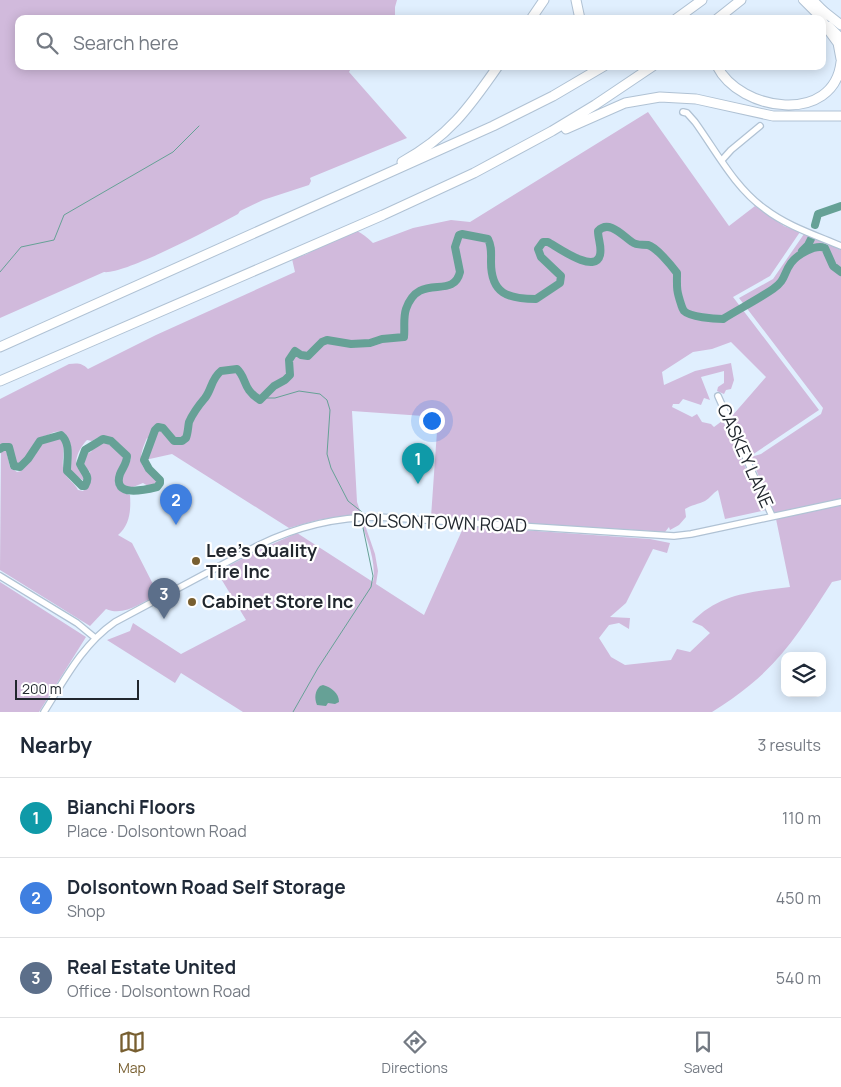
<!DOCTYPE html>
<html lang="en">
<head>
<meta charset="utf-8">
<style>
  :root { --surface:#fff; --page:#f2f2f3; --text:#1f2937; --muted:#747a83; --line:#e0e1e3; --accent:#785f31 }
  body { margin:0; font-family:Manrope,sans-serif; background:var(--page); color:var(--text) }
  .controls { position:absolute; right:15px; bottom:15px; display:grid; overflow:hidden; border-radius:10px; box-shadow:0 2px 12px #0003 }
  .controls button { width:45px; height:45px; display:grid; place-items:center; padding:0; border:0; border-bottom:1px solid var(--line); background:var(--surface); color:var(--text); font:25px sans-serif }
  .scale { position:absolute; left:15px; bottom:12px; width:124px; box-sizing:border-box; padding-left:5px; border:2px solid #21272e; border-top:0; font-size:14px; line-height:18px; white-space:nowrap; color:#21272e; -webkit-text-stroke:4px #fff; paint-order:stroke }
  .you { position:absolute; left:431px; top:420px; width:18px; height:18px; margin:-12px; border:4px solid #fff; border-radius:50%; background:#1a73e8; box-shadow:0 0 0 8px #1a73e833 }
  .badge { display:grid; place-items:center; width:32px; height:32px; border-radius:50%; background:var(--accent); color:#fff; font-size:16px; font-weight:700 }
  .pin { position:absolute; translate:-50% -41px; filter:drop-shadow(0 1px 2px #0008) }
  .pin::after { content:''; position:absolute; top:26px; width:18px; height:15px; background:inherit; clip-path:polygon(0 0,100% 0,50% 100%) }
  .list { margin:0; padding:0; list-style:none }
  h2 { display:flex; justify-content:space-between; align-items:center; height:65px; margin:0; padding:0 20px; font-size:21px }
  h2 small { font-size:16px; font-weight:400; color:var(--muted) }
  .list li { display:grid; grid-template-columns:32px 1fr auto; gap:15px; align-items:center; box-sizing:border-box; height:80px; padding:0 20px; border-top:1px solid var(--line) }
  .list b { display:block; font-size:19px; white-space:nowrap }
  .list p { margin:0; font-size:16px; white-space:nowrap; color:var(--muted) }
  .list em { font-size:16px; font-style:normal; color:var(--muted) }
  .icon { flex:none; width:28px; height:28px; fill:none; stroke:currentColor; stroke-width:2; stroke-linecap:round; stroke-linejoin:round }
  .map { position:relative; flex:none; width:841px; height:712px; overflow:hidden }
  .search { position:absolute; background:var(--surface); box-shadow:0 2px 12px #0003; left:15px; right:15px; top:15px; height:55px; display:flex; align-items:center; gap:12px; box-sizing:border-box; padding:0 18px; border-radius:10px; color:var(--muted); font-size:19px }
  .sheet { height:305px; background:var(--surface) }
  nav { display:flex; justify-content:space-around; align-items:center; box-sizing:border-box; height:70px; border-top:1px solid var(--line); background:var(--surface); font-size:14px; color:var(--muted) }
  nav a { display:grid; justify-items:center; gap:2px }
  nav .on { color:var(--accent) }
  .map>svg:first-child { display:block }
  .green { fill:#d1badc }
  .water { fill:#66a196 }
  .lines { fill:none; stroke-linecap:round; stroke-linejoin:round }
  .stream { stroke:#66a196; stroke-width:1 }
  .river { stroke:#66a196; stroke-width:8 }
  .minor-casing { stroke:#b0c2d4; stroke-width:8 }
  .major-casing { stroke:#b0c2d4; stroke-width:10 }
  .highway-casing { stroke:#b0c2d4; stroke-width:11 }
  .minor { stroke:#fff; stroke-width:5.5 }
  .major { stroke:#fff; stroke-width:8 }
  .highway { stroke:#fff; stroke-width:9 }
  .poi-dot { fill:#785f31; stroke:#fff; stroke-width:2 }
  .labels { text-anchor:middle; stroke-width:4.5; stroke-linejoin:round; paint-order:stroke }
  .street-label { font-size:18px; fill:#21272e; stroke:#fff }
  .poi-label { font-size:18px; font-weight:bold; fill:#21272e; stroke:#fff; text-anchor:start }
</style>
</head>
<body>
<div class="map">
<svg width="841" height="712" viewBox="0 0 841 712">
  <rect width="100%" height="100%" fill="#e0effe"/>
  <path class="green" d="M0,0H397L395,7V19H19V66H352L349,72L407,138L312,177L310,178L311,181L309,185L263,200L240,211L238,214C216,226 124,275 104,272L0,318Z
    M648,112L729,226L755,206L784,226L800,232L770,276L733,297L819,410L752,455L732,416L766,377L731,342L712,349L693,352L662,372L664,385L695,371L731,363L734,380L731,389L726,390L724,394L717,391L718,387L724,383V371L701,377L710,400L704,398L701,405L683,399L679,404H673L672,407L692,417L697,414L702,422L711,424L714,427L722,421L724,423L766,510L725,519L718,490C713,493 710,498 705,501C699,504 691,505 685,509L686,517L679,525L670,530L669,527L665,532L431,517L438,417L352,411L357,502L375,554L378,571L376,584L424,615L464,526L650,539L670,543L667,553L653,549L626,603L610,617L630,618L629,629L619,623L609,625L599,638L611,657L625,665L671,660L677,649L690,652L710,633L702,626L692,622C720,593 752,592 790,587L776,519L751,457L761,454L821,414L823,408L739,298L773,279L804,234L841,250V580L832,582C808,619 785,657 750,685C738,695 725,704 712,712H243L181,673L175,683L107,640L130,631L133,623L181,654L246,620L217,572L257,551L297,533L373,582C377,559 365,535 358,514L318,520L289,528L172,454L145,460L152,441L147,438C143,447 137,461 145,469C150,473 154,476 157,481L154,485L148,486L143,483L128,489L121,485V478L131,459C129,453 114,438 107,437C101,435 97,438 92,441L87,440C81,446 74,458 77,466C80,473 84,473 84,481L69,471C69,457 75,422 50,434C45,436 39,437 36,441C30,450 26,459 17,466C10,456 19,443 0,444V399L69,364C78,363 82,363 88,369L156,335L295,272L292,259C297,257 303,256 307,254C337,239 337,210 373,243L413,228L451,220L470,222Z
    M57,437H60C68,449 59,462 65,474C68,479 75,484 78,490L83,491L89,484L90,472C84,466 82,463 85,454L91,452L94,446L103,441C112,444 113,451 124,455L125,459C117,474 106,489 130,495C131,510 130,525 118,535L132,543L158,594C143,602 124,617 106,609L90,626L0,570L1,452L3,450H6L10,467L17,472L21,471L35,455L39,445Z
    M0,582L86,637L39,712H0Z"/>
  <path class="water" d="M323,685C331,687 339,693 339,702L335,704L328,703L326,706L317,705C314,698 315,691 320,686Z"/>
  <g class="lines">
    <path class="stream" d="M0,272L21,247L54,240L64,215L173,152L199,126
      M263,398H275L299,391L320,394L327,400L330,410L327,454L331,468L348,501L362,512
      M293,712L318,668L371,587L373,576L362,523"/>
    <path class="river" d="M815,225L818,214L841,206
      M802,251L808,245L811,239
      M0,449L3,447H9L14,466L20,467L28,459L40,441L61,435C71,443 67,459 67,471L82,486H85C91,476 84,473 80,464L85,450L103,439L111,441L127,456C127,463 123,467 120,474C112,498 145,490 157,487L160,483V480L149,469L144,460L155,430L158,427L163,428L174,441H182L186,438C188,433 188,427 189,422C193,413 199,405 205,398C212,389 211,379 221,371L237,369C247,378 242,389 260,400L274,386L285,380L290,375L289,360L295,351L301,355L308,356L322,342L327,340L351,344L370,343L382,339L404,337C405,328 403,318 406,309C419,271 453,301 460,272L455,247L459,235L462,234L488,239C492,247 491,253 491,262C491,294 508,299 536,299L560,283L561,276L541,257L538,249L543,242H548C556,246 595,275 600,255C602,247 598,239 598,231C609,219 623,236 632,242C637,246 642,244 648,245C656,247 671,265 677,273C677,287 676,289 681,304C682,307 682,308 684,311C690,317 714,319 723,319C739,309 757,300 773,289C786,280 783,274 791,263C797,255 815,244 825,248L833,266L841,272"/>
    <defs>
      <path id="minor" d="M683,112L687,113L695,122C716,151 735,188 765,209C787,226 815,235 841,246
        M722,160L731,150L760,126
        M718,396L772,516
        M0,576L77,623L94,637
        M44,712C65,679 82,645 115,622L259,545C296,527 337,517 378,517L674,536L691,534L841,502"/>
      <path id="major" d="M803,0L822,19
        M813,0L826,13
        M829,26L841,38"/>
      <path id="highway" d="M576,0L580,19
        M822,10L841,25
        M531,19L544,0
        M676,19L702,0
        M717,19L741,0
        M822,21L838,43L841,59
        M717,66C740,112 834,125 841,62
        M566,129L625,103L660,97L696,99L773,116H841
        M402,162C448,137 469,108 498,66
        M0,347L493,126L553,96L604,66
        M0,381L383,215L474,173L552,131L595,105L653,66"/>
    </defs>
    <use href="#minor" class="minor-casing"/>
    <use href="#major" class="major-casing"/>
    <use href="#highway" class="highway-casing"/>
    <use href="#minor" class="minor"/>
    <use href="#major" class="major"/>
    <use href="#highway" class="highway"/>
  </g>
  <g class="poi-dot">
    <circle cx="196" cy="561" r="5"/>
    <circle cx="192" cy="602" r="5"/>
  </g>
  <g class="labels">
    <g class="street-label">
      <text transform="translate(745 456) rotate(66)" y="6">CASKEY LANE</text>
      <text transform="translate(440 523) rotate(2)" y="6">DOLSONTOWN ROAD</text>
    </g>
    <g class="poi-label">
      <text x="206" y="557">Lee's Quality<tspan x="206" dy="21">Tire Inc</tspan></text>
      <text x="202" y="608">Cabinet Store Inc</text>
    </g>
  </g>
</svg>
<div class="controls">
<button><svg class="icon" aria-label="layers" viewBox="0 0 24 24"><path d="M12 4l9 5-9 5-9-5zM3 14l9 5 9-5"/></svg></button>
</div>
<div class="scale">200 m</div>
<div class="you"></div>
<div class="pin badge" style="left:418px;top:484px;background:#0f9aa8">1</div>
<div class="pin badge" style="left:176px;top:525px;background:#3f7fe0">2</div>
<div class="pin badge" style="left:164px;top:619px;background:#5c6f8a">3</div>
<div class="search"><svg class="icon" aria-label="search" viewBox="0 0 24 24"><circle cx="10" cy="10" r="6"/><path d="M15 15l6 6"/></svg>Search here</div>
</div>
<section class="sheet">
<h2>Nearby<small>3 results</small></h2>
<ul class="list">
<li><span class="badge" style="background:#0f9aa8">1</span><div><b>Bianchi Floors</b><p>Place · Dolsontown Road</p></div><em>110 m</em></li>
<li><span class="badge" style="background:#3f7fe0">2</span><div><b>Dolsontown Road Self Storage</b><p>Shop</p></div><em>450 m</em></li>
<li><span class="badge" style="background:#5c6f8a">3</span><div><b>Real Estate United</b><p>Office · Dolsontown Road</p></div><em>540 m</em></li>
</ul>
</section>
<nav>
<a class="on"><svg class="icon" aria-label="map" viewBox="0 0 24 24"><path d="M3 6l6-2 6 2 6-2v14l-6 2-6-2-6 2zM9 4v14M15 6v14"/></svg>Map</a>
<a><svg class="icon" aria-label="directions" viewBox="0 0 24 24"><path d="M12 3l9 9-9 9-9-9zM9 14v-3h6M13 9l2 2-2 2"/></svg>Directions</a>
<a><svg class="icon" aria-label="saved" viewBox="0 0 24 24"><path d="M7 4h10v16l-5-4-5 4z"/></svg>Saved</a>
</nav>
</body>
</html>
